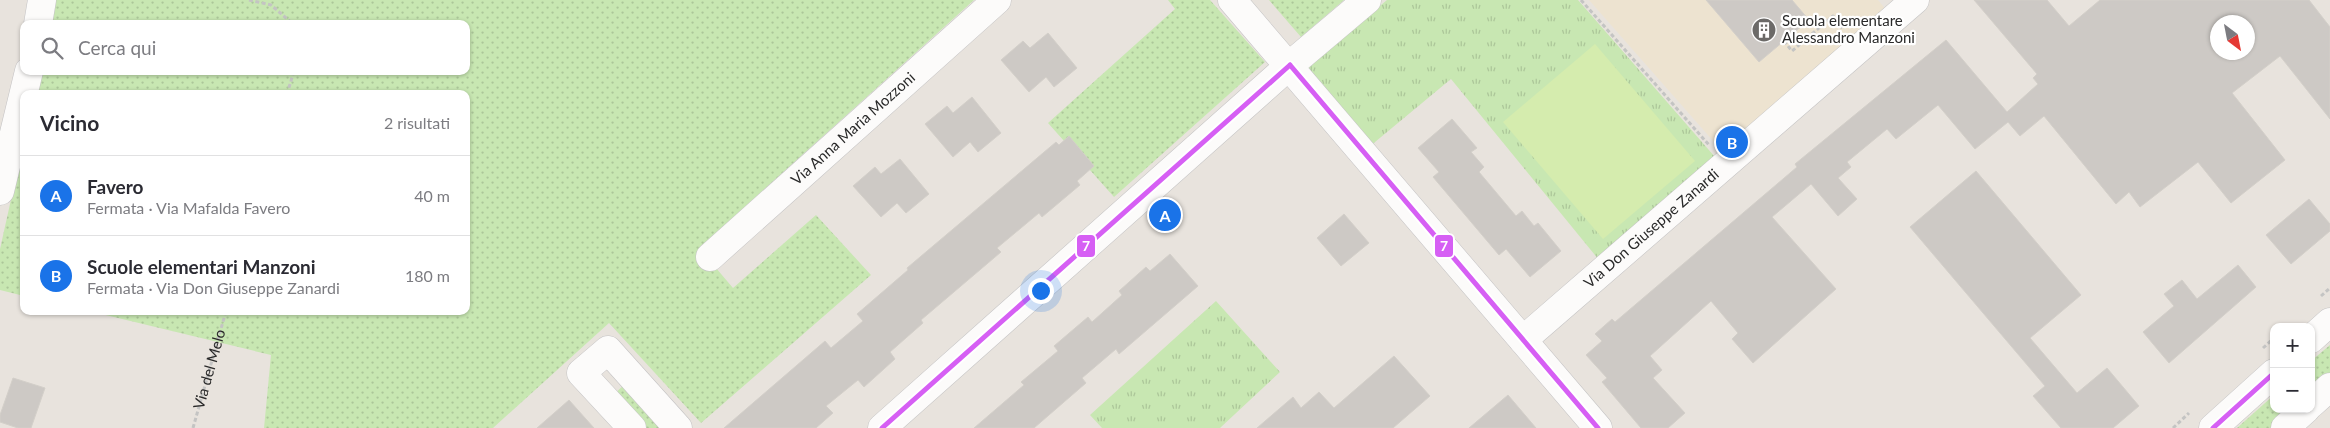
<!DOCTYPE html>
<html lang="it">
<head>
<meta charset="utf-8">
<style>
  :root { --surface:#fff; --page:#f2f2f3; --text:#2b2b33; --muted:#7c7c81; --line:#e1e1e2; --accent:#1a73e8 }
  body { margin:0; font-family:Lato,sans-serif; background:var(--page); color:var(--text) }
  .controls { position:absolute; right:15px; bottom:15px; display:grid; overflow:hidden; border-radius:10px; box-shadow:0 1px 4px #0004 }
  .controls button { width:45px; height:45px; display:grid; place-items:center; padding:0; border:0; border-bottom:1px solid var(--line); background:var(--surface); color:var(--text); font:25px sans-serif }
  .compass { position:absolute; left:2210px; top:15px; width:45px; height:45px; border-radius:50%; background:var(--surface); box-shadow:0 1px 4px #0004; rotate:148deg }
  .you { position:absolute; left:1040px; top:290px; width:18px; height:18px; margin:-12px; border:4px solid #fff; border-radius:50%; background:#1a73e8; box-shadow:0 0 0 8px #1a73e833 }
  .badge { display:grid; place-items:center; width:32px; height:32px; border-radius:50%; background:var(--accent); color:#fff; font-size:16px; font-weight:700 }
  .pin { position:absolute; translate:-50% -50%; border:2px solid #fff; box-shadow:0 1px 5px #0006 }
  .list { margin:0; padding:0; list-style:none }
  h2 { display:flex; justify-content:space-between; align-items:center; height:65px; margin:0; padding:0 20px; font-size:21px }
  h2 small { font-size:16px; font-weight:400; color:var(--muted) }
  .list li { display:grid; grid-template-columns:32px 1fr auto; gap:15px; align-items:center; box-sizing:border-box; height:80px; padding:0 20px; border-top:1px solid var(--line) }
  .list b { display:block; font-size:19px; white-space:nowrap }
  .list p { margin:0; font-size:16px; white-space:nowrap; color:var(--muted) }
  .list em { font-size:16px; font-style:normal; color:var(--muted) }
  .icon { flex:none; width:28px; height:28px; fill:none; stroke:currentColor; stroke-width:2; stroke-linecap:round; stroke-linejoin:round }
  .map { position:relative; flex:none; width:2330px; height:428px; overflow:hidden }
  .search { position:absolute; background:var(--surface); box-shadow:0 1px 4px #0004; left:20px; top:20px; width:450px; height:55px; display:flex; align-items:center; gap:12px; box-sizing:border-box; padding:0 18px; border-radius:10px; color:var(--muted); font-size:19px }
  .panel { position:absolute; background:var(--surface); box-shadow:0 1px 4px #0004; left:20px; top:90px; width:450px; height:225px; border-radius:10px }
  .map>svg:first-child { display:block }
  .education { fill:#ede3d0 }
  .grass { fill:url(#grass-dots) }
  .park { fill:url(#park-tufts) }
  .pitch { fill:#d5ecae }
  .building { fill:#cdc9c5; stroke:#d3cfc9; fill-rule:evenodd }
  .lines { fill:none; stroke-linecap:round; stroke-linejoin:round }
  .minor-casing { stroke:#c4c3c4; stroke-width:29 }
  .path { stroke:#c4c4c3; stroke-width:3; stroke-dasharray:4 2.5; stroke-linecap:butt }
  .minor { stroke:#fcfbfa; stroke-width:28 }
  .bus-1-casing { stroke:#fff; stroke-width:9 }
  .bus-1 { stroke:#d65ff4; stroke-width:5 }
  .labels { text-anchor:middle; stroke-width:4.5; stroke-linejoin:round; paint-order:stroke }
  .poi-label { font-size:15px; fill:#292929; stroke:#fff; text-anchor:start }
  .street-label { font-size:15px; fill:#292929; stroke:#fff }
  .line-badge { stroke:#fff; stroke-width:2 }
  .badge-label { font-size:14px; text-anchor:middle; font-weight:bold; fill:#fff }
</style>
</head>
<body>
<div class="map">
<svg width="2330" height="428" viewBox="0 0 2330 428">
  <defs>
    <pattern id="grass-dots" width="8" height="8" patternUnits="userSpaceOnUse" patternTransform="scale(1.25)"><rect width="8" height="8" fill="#c8e7b2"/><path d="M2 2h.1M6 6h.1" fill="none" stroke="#acc699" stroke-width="1.8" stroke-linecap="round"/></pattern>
    <pattern id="park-tufts" width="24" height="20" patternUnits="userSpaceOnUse" patternTransform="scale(1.25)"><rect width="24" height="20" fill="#c8e7b2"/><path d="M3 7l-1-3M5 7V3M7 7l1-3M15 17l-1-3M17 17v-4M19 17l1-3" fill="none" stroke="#acc699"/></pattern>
  </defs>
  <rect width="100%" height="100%" fill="#e8e3dd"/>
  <path class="education" d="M1589,0H1878L1887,11L1722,151Z"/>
  <path class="grass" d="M55,0H974L699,248L733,288L816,215L871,275L701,423L609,323L493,428H264L271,355L89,311H466V94H34L39,71H466V24H50Z
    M1168,0H1210L1265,62L1114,197L1048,123L1175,9Z
    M1269,0H1344L1301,37Z
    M24,141V296L0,290V249Z
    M2330,345V374L2311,391V361Z
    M625,384L665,428H642L612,396Z
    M2274,395V409H2291L2270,428H2237Z"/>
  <path class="park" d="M1387,0H1578L1715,157L1599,260L1451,79L1369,147L1304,69Z
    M1216,301L1280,372L1220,428H1102L1090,415Z"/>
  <path class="pitch" d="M1595,44L1695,161L1603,239L1503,122Z"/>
  <path class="building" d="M1706,0H1792L1809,20L1759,62Z
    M1974,0H2047L2069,26L2100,0H2309L2330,27V119L2280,56L2232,93L2285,160L2231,203L2198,162L2140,207L2129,192L2116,204L2044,116L2020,136L2008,122L1975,149L1938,105L1896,139L1887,129L1847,162L1851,167L1838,178L1857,199L1838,216L1811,184L1772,217L1836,289L1753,363L1732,339L1738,333L1711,301L1650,356L1662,370L1653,378L1685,413L1668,428H1641L1602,382L1607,378L1586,355L1602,341L1595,334L1612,319L1615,322L1797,167L1795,164L1946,40L2007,112L2038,84L2033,78L2037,74ZM2218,22H2248V52H2218Z
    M1048,33L1077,68L1054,87L1046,77L1029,92L1001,60L1023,41L1030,48Z
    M972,97L1001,133L978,152L970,142L953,157L925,124L947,106L953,113Z
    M1452,119L1477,148L1471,152L1484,167L1479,172L1516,216L1522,211L1534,226L1538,223L1561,251L1530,277L1506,249L1499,255L1433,177L1439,172L1418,148Z
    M1069,136L1094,166L1077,181L1080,185L1042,217L1039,213L997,248L1001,252L921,320L923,323L890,352L895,359L864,387L858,380L826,406L833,413L816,428H724L825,341L831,348L863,321L857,314L908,270L907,268L1056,142L1059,145Z
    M900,159L929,194L906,213L897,203L881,217L853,186L875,167L881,174Z
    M1976,171L2081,295L2030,338L2077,393L2107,368L2139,406L2113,428H2061L2033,396L2045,386L1910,227Z
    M2309,199L2330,224V231L2291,264L2266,235Z
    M1344,214L1369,243L1341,266L1317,238Z
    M1170,254L1198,286L1119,354L1116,349L1082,378L1086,383L1034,428H974L1024,385L1021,382L1058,351L1054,346L1088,317L1092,322L1122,295L1119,291L1146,267L1150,271Z
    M2238,265L2256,287L2169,363L2143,332L2174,306L2164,294L2182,280L2197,299Z
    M1394,356L1430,396L1393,428H1257L1293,397L1301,408L1319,392L1334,408Z
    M13,378L45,388L31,428H18L0,422V415Z
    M1508,395L1536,428H1469Z
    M569,400L594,428H537Z"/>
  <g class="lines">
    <defs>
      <g id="minor">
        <path d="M1232,0L1598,428"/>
        <path d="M38,24L42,0"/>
        <path d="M0,191L29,71"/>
        <path id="s2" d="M710,257L997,0"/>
        <path d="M2311,339L2330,322"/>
        <path id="s3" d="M1523,340L1915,0"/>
        <path d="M2311,404L2330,387"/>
        <path d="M632,428L581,373L608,350L678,428"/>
        <path d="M882,428L1290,65L1367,0"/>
        <path d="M2213,428L2274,373"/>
        <path d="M2285,428L2306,409"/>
      </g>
    </defs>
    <use href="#minor" class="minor-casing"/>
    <g class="path">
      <path d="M249,0L271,5L293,24"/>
      <path d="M1581,0L1709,145"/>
      <path d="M1784,41L1792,51L1833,16L1843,29"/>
      <path d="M287,94L294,71"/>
      <path d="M2321,296L2330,288"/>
      <path d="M2263,348L2274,338"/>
      <path id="s1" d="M193,428L226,311"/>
      <path d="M2173,428L2189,413"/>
    </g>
    <use href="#minor" class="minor"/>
    <defs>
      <path id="bus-1" d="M1290,65L1598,428
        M882,428L1290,65
        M2213,428L2274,373"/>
    </defs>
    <use href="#bus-1" class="bus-1-casing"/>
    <use href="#bus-1" class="bus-1"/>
  </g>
  <defs>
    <symbol id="building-disc" viewBox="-11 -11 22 22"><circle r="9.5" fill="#6c6a68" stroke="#fff"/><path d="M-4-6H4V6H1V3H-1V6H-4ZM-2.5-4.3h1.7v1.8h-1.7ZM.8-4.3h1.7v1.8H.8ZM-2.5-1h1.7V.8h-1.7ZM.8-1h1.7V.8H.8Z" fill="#fff"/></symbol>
  </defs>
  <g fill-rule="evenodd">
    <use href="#building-disc" x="1750" y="16" width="28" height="28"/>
  </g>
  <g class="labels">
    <g class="poi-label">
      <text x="1782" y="26">Scuola elementare<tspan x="1782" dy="17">Alessandro Manzoni</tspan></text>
    </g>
    <g class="street-label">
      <text dy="5" stroke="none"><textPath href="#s2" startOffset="192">Via Anna Maria Mozzoni</textPath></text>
      <text dy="5" stroke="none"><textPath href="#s3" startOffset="170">Via Don Giuseppe Zanardi</textPath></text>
      <text dy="5" stroke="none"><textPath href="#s1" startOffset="61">Via del Melo</textPath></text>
    </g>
  </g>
  <g class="line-badge">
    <rect x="1076" y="234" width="20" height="24" rx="5" fill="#d65ff4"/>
    <rect x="1434" y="234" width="20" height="24" rx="5" fill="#d65ff4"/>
  </g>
  <g class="badge-label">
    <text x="1086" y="251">7</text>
    <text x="1444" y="251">7</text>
  </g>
</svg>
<div class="controls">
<button>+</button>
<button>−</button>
</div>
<svg class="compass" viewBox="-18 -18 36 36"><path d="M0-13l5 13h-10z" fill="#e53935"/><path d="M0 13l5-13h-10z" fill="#7c7c81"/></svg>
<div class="you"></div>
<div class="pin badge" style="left:1165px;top:215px">A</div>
<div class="pin badge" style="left:1732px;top:142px">B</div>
<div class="search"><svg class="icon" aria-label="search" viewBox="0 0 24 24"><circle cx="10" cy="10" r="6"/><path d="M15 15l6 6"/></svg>Cerca qui</div>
<section class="panel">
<h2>Vicino<small>2 risultati</small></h2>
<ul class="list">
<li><span class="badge">A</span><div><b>Favero</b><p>Fermata · Via Mafalda Favero</p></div><em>40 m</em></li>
<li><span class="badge">B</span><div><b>Scuole elementari Manzoni</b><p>Fermata · Via Don Giuseppe Zanardi</p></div><em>180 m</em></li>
</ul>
</section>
</div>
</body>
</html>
